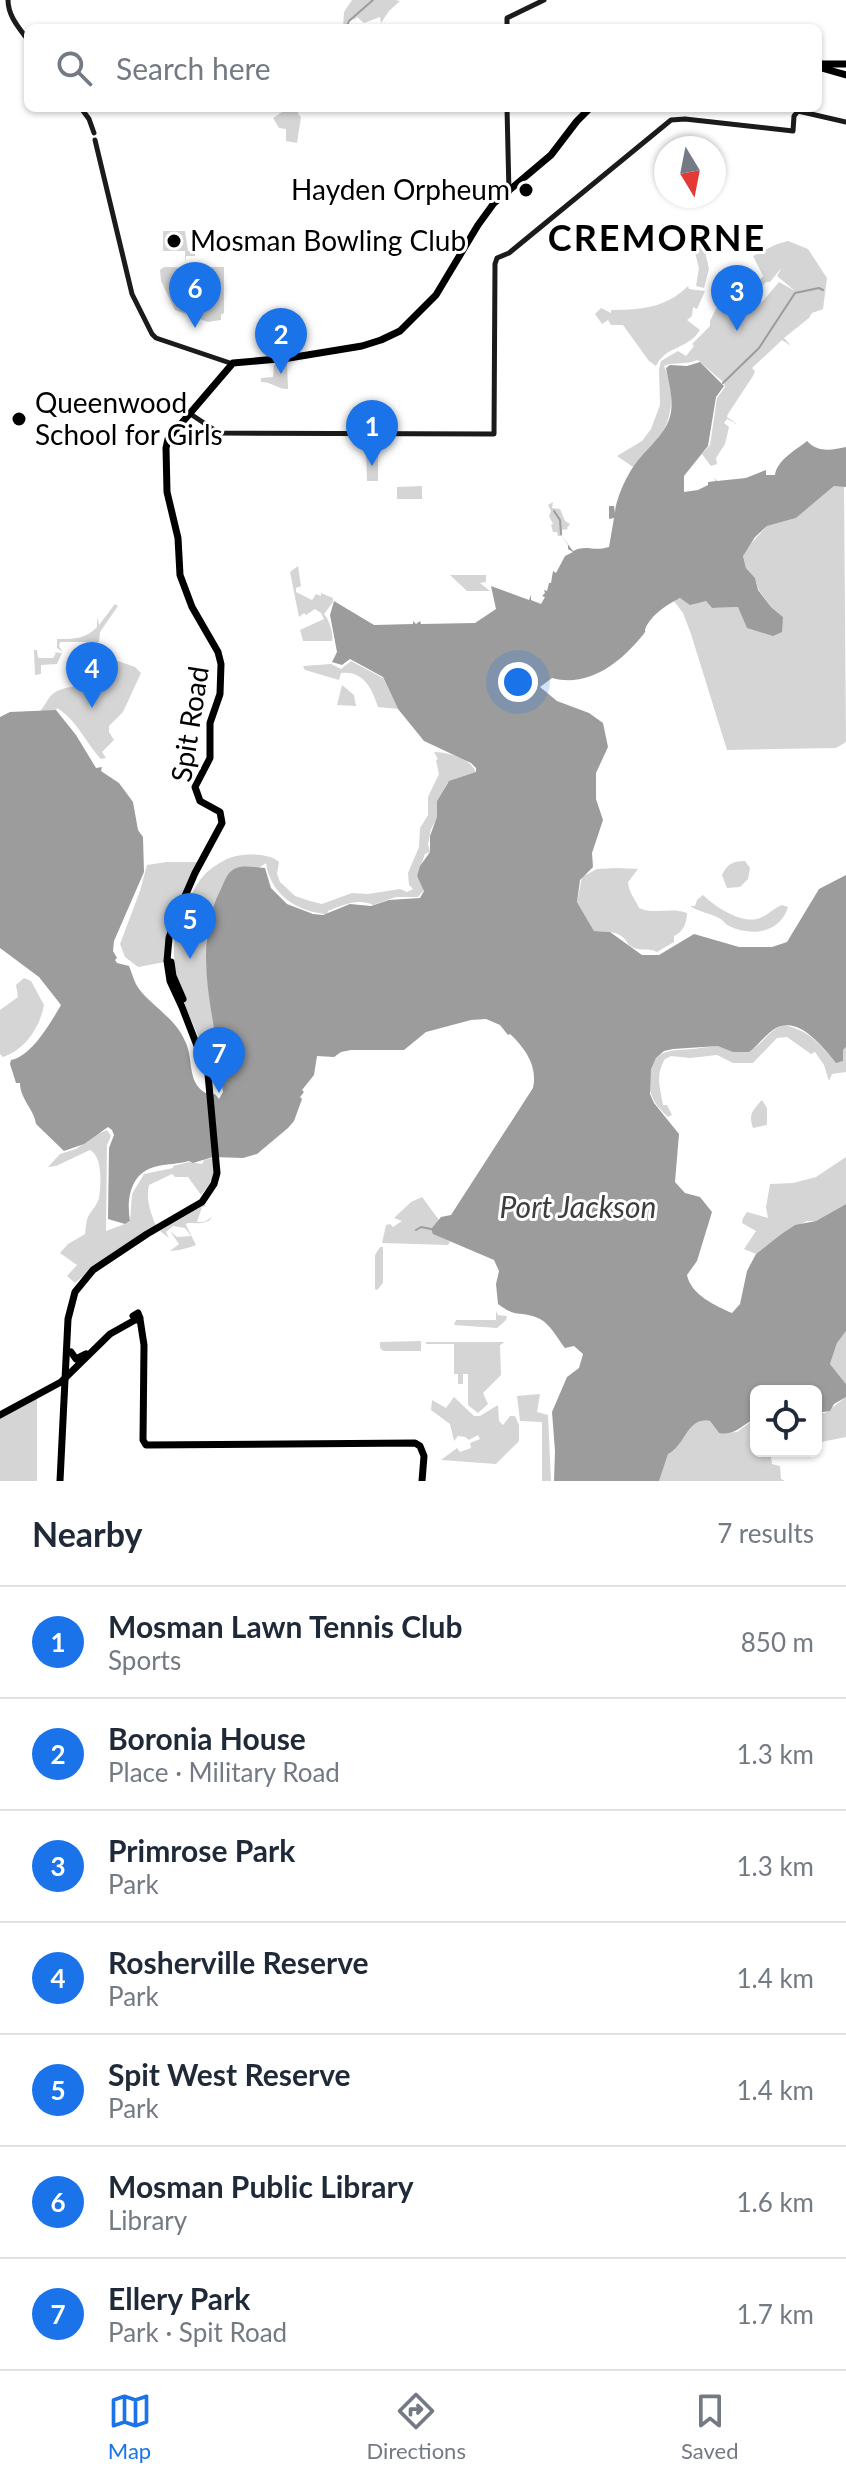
<!DOCTYPE html>
<html lang="en">
<head>
<meta charset="utf-8">
<style>
  :root { --surface:#fff; --page:#f2f2f3; --text:#1f2937; --muted:#747a83; --line:#e0e1e3; --accent:#1a73e8 }
  body { margin:0; font-family:Lato,sans-serif; background:var(--page); color:var(--text) }
  .controls { position:absolute; right:24px; bottom:24px; display:grid; overflow:hidden; border-radius:12px; box-shadow:0 2px 6px #0004 }
  .controls button { width:72px; height:72px; display:grid; place-items:center; padding:0; border:0; border-bottom:2px solid var(--line); background:var(--surface); color:var(--text); font:40px sans-serif }
  .compass { position:absolute; left:654px; top:136px; width:72px; height:72px; border-radius:50%; background:var(--surface); box-shadow:0 2px 6px #0004; rotate:170deg }
  .you { position:absolute; left:518px; top:682px; width:28px; height:28px; margin:-20px; border:6px solid #fff; border-radius:50%; background:#1a73e8; box-shadow:0 0 0 12px #1a73e833 }
  .badge { display:grid; place-items:center; width:52px; height:52px; border-radius:50%; background:var(--accent); color:#fff; font-size:26px; font-weight:700 }
  .pin { position:absolute; translate:-50% -66px; filter:drop-shadow(0 2px 4px #0008) }
  .pin::after { content:''; position:absolute; top:42px; width:28px; height:24px; background:inherit; clip-path:polygon(0 0,100% 0,50% 100%) }
  .list { margin:0; padding:0; list-style:none }
  h2 { display:flex; justify-content:space-between; align-items:center; height:104px; margin:0; padding:0 32px; font-size:34px }
  h2 small { font-size:26px; font-weight:400; color:var(--muted) }
  .list li { display:grid; grid-template-columns:52px 1fr auto; gap:24px; align-items:center; box-sizing:border-box; height:112px; padding:0 32px; border-top:2px solid var(--line) }
  .list b { display:block; font-size:30px; white-space:nowrap }
  .list p { margin:0; font-size:26px; white-space:nowrap; color:var(--muted) }
  .list em { font-size:26px; font-style:normal; color:var(--muted) }
  .icon { flex:none; width:44px; height:44px; fill:none; stroke:currentColor; stroke-width:2; stroke-linecap:round; stroke-linejoin:round }
  .map { position:relative; flex:none; width:846px; height:1481px; overflow:hidden }
  .search { position:absolute; background:var(--surface); box-shadow:0 2px 6px #0004; left:24px; right:24px; top:24px; height:88px; display:flex; align-items:center; gap:20px; box-sizing:border-box; padding:0 28px; border-radius:12px; color:var(--muted); font-size:30px }
  .sheet { height:888px; background:var(--surface) }
  nav { display:flex; justify-content:space-around; align-items:center; box-sizing:border-box; height:112px; border-top:2px solid var(--line); background:var(--surface); font-size:22px; color:var(--muted) }
  nav a { display:grid; justify-items:center; gap:4px }
  nav .on { color:var(--accent) }
  .map>svg:first-child { display:block }
  .green { fill:#d5d5d5; fill-rule:evenodd }
  .water { fill:#9c9c9c }
  .lines { fill:none; stroke-linecap:round; stroke-linejoin:round }
  .stream { stroke:#9c9c9c; stroke-width:2 }
  .secondary { stroke:#1b1b1b; stroke-width:5 }
  .primary { stroke:#000; stroke-width:7 }
  .trunk { stroke:#000; stroke-width:7 }
  .poi-dot { fill:#000; stroke:#fff; stroke-width:3 }
  .labels { text-anchor:middle; stroke-width:6; stroke-linejoin:round; paint-order:stroke }
  .poi-label { font-size:28px; fill:#000; stroke:#fff; text-anchor:start }
  .street-label { font-size:28px; fill:#000; stroke:#fff }
  .water-label { font-size:30px; font-style:italic; fill:#3d3d3d; stroke:#fff }
  .district-label { font-size:36px; font-weight:bold; letter-spacing:2px; fill:#000; stroke:#fff }
</style>
</head>
<body>
<div class="map">
<svg width="846" height="1481" viewBox="0 0 846 1481">
  <rect width="100%" height="100%" fill="#fff"/>
  <path class="green" d="M352,0H395L400,1L389,11L381,23L380,17L364,23L357,17L354,20L352,18L343,28L344,12Z
    M288,108H299L298,114L301,117L297,143L286,141V129L279,128L273,118Z
    M708,228L707,251H705L709,269L704,288L696,286L699,268L693,245L700,232Z
    M163,231H185L188,251L195,252V256H186L185,264V251H163Z
    M788,241L808,249L827,278L823,309L812,313L809,318L784,338L791,346L782,340L752,368L755,371L753,376L728,414L727,417L737,424L727,419L724,423L729,427L725,444L716,458L717,464L711,466L702,454L710,445L717,398L725,387L724,383L726,380L723,382L698,360C686,365 671,362 664,366C676,391 673,422 655,444C648,452 639,458 633,467L617,456L642,441L651,429L660,405L659,370L661,361L678,351L686,356L694,346L692,344L710,326V321L723,294L737,304H740L763,276L753,256L777,244ZM782,267L777,276L795,291L779,282L762,302L754,295L766,282H770Z
    M164,267L205,268L209,270L210,267H224V313L221,315V320L208,322L175,310L161,281L160,270Z
    M688,286L689,289L705,291L697,309L693,307L692,316L687,320L700,330C689,349 665,346 656,366L649,361L623,325H611L608,320L602,324L595,314L601,308L611,313V310C640,310 666,308 688,286Z
    M287,364L288,389C277,389 272,382 261,382V378L273,377L274,365Z
    M366,449L378,450V481H367Z
    M844,485L846,742L836,748L727,750L691,634L683,613L674,601L681,598L706,601L712,608L738,607L783,617L771,607L758,589L755,578L746,568L743,556L746,549L767,526L796,518L834,486Z
    M422,486V499H397V487Z
    M553,502L552,508L560,509L565,521L570,524L567,528L568,529L562,530V536H558L557,532H553L551,525L553,524L549,516L551,511L548,505Z
    M298,566L301,586L296,588V592L312,600L316,594L321,596V593L333,598V602L324,614C329,619 334,634 332,641H303L300,630L324,619L321,613L315,609L306,615L304,613L299,617L290,572Z
    M450,575H486V582L480,583L490,591H467Z
    M115,604L118,606L100,632L99,642H60L59,646L63,652L57,648V639C74,639 86,639 97,627V617L99,625Z
    M34,650H37L38,658H53L56,653L52,652L62,653L57,664L41,665V674L35,675Z
    M112,659L135,667L141,673L123,712L109,726V732L114,740L102,752L106,758L101,759C85,742 77,720 57,708L56,710L39,712C46,706 46,699 54,693C67,684 83,688 98,685L102,670Z
    M351,661L383,678L398,709L378,707C372,688 363,670 341,673L339,680L305,670L303,666L331,664L341,669Z
    M342,685L354,695L356,706L337,705Z
    M434,752C449,752 472,759 476,773L448,782L437,801L438,817L431,829L428,844L430,852L425,854L417,876L424,890L418,897H396L373,905C358,898 343,905 328,911L327,914C297,912 270,894 266,863L257,869C242,885 223,901 211,919C197,942 215,1032 220,1060L211,1065C195,1026 168,981 175,937C177,925 183,914 188,902C199,879 204,871 227,859C239,853 268,852 279,862L277,874L280,882L295,896L310,901L322,904L352,893L368,894L400,889L407,892L413,889L409,885L408,873L419,847L420,828L428,815V797L439,774L436,760L438,759Z
    M745,861L750,868L748,879L740,887L727,888L722,875C727,864 733,861 745,861Z
    M166,862H199L191,877L165,962L138,967L125,957L120,944L140,891L147,865Z
    M617,868L638,869L628,882C629,894 635,898 639,908C654,915 671,907 687,913C687,923 683,932 674,936V942L657,952C648,947 640,953 629,945C621,930 609,932 594,931L577,902L582,877L597,869Z
    M703,895C715,907 743,925 760,918C768,915 774,908 782,905L788,907C780,933 752,937 729,926C724,923 724,921 719,918C709,913 699,912 690,906H695L697,900Z
    M24,978L31,981L44,1005C40,1027 25,1050 3,1057L0,1054V1010L18,997L16,985Z
    M784,1025C812,1032 818,1043 836,1062L843,1061V1050L846,1047V1072L832,1074L829,1081L824,1065L815,1052L811,1054L787,1037L777,1038L753,1063H733L717,1055L690,1058L671,1056L665,1059C655,1076 660,1087 663,1105H667L672,1115L668,1117C654,1104 647,1094 650,1073C655,1047 674,1051 694,1049C702,1048 711,1046 719,1046C731,1048 737,1054 750,1050C762,1046 769,1029 784,1025Z
    M762,1100L767,1108V1125L753,1128C748,1114 753,1110 762,1100Z
    M107,1130L111,1136L107,1145L106,1231L130,1222L132,1194L144,1174L173,1168V1166L189,1162L202,1164L204,1160L213,1158C217,1174 212,1183 201,1195L188,1177H175L172,1174L149,1185C146,1200 150,1211 156,1226L95,1266L75,1283L67,1276L77,1265L60,1253L68,1244L85,1234C86,1227 86,1220 89,1215C93,1209 97,1205 99,1198C101,1185 103,1157 90,1150L56,1166L48,1167L60,1154L76,1149L95,1135Z
    M846,1157V1204L816,1221H807L780,1235L756,1254L744,1249L756,1231L742,1223L743,1218L747,1212L768,1218L766,1207L770,1184L793,1183L816,1177Z
    M422,1197L439,1220L431,1229L450,1242L448,1245L382,1243L386,1225L390,1224L393,1227L402,1221L394,1218L411,1202Z
    M204,1205L207,1206L202,1207L197,1222H204L212,1217C208,1225 196,1223 187,1223L186,1225L196,1245C192,1247 177,1251 170,1251L179,1244L170,1231L177,1237L191,1236L185,1228L173,1226L166,1232L169,1238L160,1231Z
    M380,1247H383V1283L377,1290L375,1289V1255Z
    M496,1311L498,1315L507,1316L506,1320L497,1328L454,1325L456,1320H496Z
    M846,1331V1384L830,1364L837,1343Z
    M421,1341V1351H383L380,1348V1342Z
    M426,1342H505L500,1345L501,1375L483,1393L488,1404L478,1413L468,1405V1374H463V1384H458V1374H454V1344H426Z
    M540,1394L537,1412L548,1415L551,1481H542V1422L520,1421L517,1396Z
    M454,1397L474,1416H480L498,1405L499,1421L503,1425L510,1416H515L519,1425V1441L496,1464L441,1460L457,1448L460,1452L471,1448L470,1443L480,1439L478,1435L469,1440L465,1437L458,1436L454,1441L450,1424L431,1410L432,1400L446,1408Z
    M846,1397V1437L816,1443V1413H825Z
    M37,1398V1481H0V1418Z
    M756,1418V1451H770L772,1464L780,1466L781,1479L785,1481H659L668,1453C686,1445 687,1417 710,1421L719,1433L737,1432Z"/>
  <path class="water" d="M700,362L724,386L716,397L708,446L684,476V492L698,490L708,485V482L716,481L714,478L717,481L746,478L766,470V475H775C777,460 796,450 807,441C818,453 832,450 846,447V487L834,486L796,518L767,526L755,537L743,556L746,568L755,578L758,590L771,607L783,617L782,632L773,636L747,628L738,607L712,608L706,601L690,605L680,598C668,604 654,613 647,625C642,635 649,627 642,636C620,663 588,688 552,678L540,687L557,701L589,713L603,723L608,747L596,773V799L603,820L592,853L593,867L580,880L577,902L594,931L610,932L642,955H659L694,934L739,947H772L787,942L819,889L846,875V1047L843,1050V1061L836,1063C823,1047 797,1013 773,1030C764,1036 758,1046 749,1052H733L718,1046L673,1049L664,1051L656,1058L651,1069L650,1094L654,1103L679,1134L675,1182L685,1193L700,1197L712,1212L697,1261L687,1275C691,1295 716,1306 732,1313L740,1304L747,1271L756,1254L780,1235L795,1225L816,1221L846,1204V1331L837,1343L830,1364L846,1384V1397L834,1404L830,1411L816,1413V1391H756V1418C742,1425 735,1436 719,1433L710,1421C687,1417 686,1445 668,1454L659,1481H554L555,1451L552,1412L567,1377L579,1368L583,1354L574,1346L565,1348C558,1339 550,1324 540,1319C521,1310 517,1319 498,1304L496,1284L499,1271L494,1260L433,1234L431,1229L441,1217L451,1215L533,1088C538,1066 525,1048 510,1034L508,1035L500,1025L486,1019L471,1020L426,1032L404,1050H351L341,1052L334,1057L317,1056L314,1075L302,1090L304,1092L300,1097L302,1099L294,1121L288,1128L257,1154L243,1158L213,1157L193,1163L189,1161C178,1164 168,1164 158,1166C131,1171 126,1198 130,1221L125,1224L108,1219L109,1148L114,1135L112,1130L108,1127L84,1144L64,1151L36,1124C34,1109 20,1099 20,1083H16L10,1064L11,1060C32,1056 51,1022 61,1005L39,977L0,948V717L10,712L56,710L76,735L96,768L102,767L101,771L119,783L133,802L138,830L143,837L144,872L114,941L113,951L117,958L115,960L117,963L129,966C132,973 134,982 139,989C153,1007 176,1019 185,1041C195,1061 185,1085 210,1095L215,1094L219,1099L223,1092L221,1081L228,1078L225,1071L229,1069L226,1062L229,1060L220,1062C211,1006 193,942 221,889C224,882 227,873 234,869C244,864 254,868 265,868L271,888L287,904L313,914L323,915L350,904L371,906L389,900L420,898L424,891L417,876L420,866L430,852V836L437,817V801L449,781L476,772V768L471,763L424,741L398,709L383,677L350,659L342,665L332,662L337,652L330,615L334,601L374,625L413,624V621L416,624L420,621L421,624L475,623L496,609L491,586L529,600L531,595V600L541,604L545,597L542,596L545,593L544,590L547,591L549,583H551L553,571L556,573L565,556L573,552L568,549V545L561,535L573,551C588,544 592,552 609,547L614,518L609,519V506H614L615,513C616,497 629,470 640,458C652,444 668,431 671,412C673,397 669,383 666,368L670,365L687,366Z"/>
  <g class="lines">
    <path class="stream" d="M347,26L349,21L373,0
      M723,383L759,348L795,293L819,288L823,290
      M554,511L560,520L561,534
      M416,1230L421,1227L431,1229"/>
    <path class="secondary" d="M8,0C8,16 19,28 28,40
      M507,28V18L544,0
      M81,108L89,119L94,133
      M507,108L509,193
      M798,111L846,122
      M793,131L794,116L798,111
      M95,140L132,294L152,334L156,338L233,364
      M495,264L497,258L509,253L671,120L685,119L793,131
      M189,413L219,433L494,434L495,264"/>
    <path class="primary" d="M138,1313L140,1318L136,1320L133,1316Z
      M140,1319L144,1345L143,1440L146,1445L415,1443L420,1446L424,1456L422,1481
      M71,1352L76,1359L86,1354
      M0,1415L61,1382L110,1334L135,1320"/>
    <path class="trunk" d="M820,64H846
      M818,67L846,75
      M171,962L173,976L183,999
      M60,1481L68,1319L75,1292L93,1270L147,1234L202,1202L214,1184L217,1173L208,1074L182,1007L170,981L167,961L169,938L175,919L195,873L222,823L220,812L200,801L195,787L210,758V723L220,694L221,664L218,652L192,607L180,575L178,538L167,492L166,448L168,439L233,363L289,358L362,346L381,340L400,331L436,295L478,225L494,203L551,155L577,121L590,108"/>
  </g>
  <g class="poi-dot">
    <circle cx="526" cy="190" r="8"/>
    <circle cx="174" cy="241" r="8"/>
    <circle cx="19" cy="419" r="8"/>
  </g>
  <g class="labels">
    <g class="poi-label">
      <text x="510" y="200" text-anchor="end">Hayden Orpheum</text>
      <text x="190" y="251">Mosman Bowling Club</text>
      <text x="35" y="413">Queenwood<tspan x="35" dy="32">School for Girls</tspan></text>
    </g>
    <g class="street-label">
      <text transform="translate(190 724) rotate(-81)" y="10">Spit Road</text>
    </g>
    <g class="water-label">
      <text x="578" y="1218">Port Jackson</text>
    </g>
    <g class="district-label">
      <text x="657" y="251">CREMORNE</text>
    </g>
  </g>
</svg>
<div class="controls">
<button><svg class="icon" aria-label="locate" viewBox="0 0 24 24"><circle cx="12" cy="12" r="6"/><path d="M12 2v4M12 18v4M2 12h4M18 12h4"/></svg></button>
</div>
<svg class="compass" viewBox="-18 -18 36 36"><path d="M0-13l5 13h-10z" fill="#e53935"/><path d="M0 13l5-13h-10z" fill="#747a83"/></svg>
<div class="you"></div>
<div class="pin badge" style="left:372px;top:466px">1</div>
<div class="pin badge" style="left:281px;top:374px">2</div>
<div class="pin badge" style="left:737px;top:331px">3</div>
<div class="pin badge" style="left:92px;top:708px">4</div>
<div class="pin badge" style="left:190px;top:959px">5</div>
<div class="pin badge" style="left:195px;top:328px">6</div>
<div class="pin badge" style="left:219px;top:1093px">7</div>
<div class="search"><svg class="icon" aria-label="search" viewBox="0 0 24 24"><circle cx="10" cy="10" r="6"/><path d="M15 15l6 6"/></svg>Search here</div>
</div>
<section class="sheet">
<h2>Nearby<small>7 results</small></h2>
<ul class="list">
<li><span class="badge">1</span><div><b>Mosman Lawn Tennis Club</b><p>Sports</p></div><em>850 m</em></li>
<li><span class="badge">2</span><div><b>Boronia House</b><p>Place · Military Road</p></div><em>1.3 km</em></li>
<li><span class="badge">3</span><div><b>Primrose Park</b><p>Park</p></div><em>1.3 km</em></li>
<li><span class="badge">4</span><div><b>Rosherville Reserve</b><p>Park</p></div><em>1.4 km</em></li>
<li><span class="badge">5</span><div><b>Spit West Reserve</b><p>Park</p></div><em>1.4 km</em></li>
<li><span class="badge">6</span><div><b>Mosman Public Library</b><p>Library</p></div><em>1.6 km</em></li>
<li><span class="badge">7</span><div><b>Ellery Park</b><p>Park · Spit Road</p></div><em>1.7 km</em></li>
</ul>
</section>
<nav>
<a class="on"><svg class="icon" aria-label="map" viewBox="0 0 24 24"><path d="M3 6l6-2 6 2 6-2v14l-6 2-6-2-6 2zM9 4v14M15 6v14"/></svg>Map</a>
<a><svg class="icon" aria-label="directions" viewBox="0 0 24 24"><path d="M12 3l9 9-9 9-9-9zM9 14v-3h6M13 9l2 2-2 2"/></svg>Directions</a>
<a><svg class="icon" aria-label="saved" viewBox="0 0 24 24"><path d="M7 4h10v16l-5-4-5 4z"/></svg>Saved</a>
</nav>
</body>
</html>
